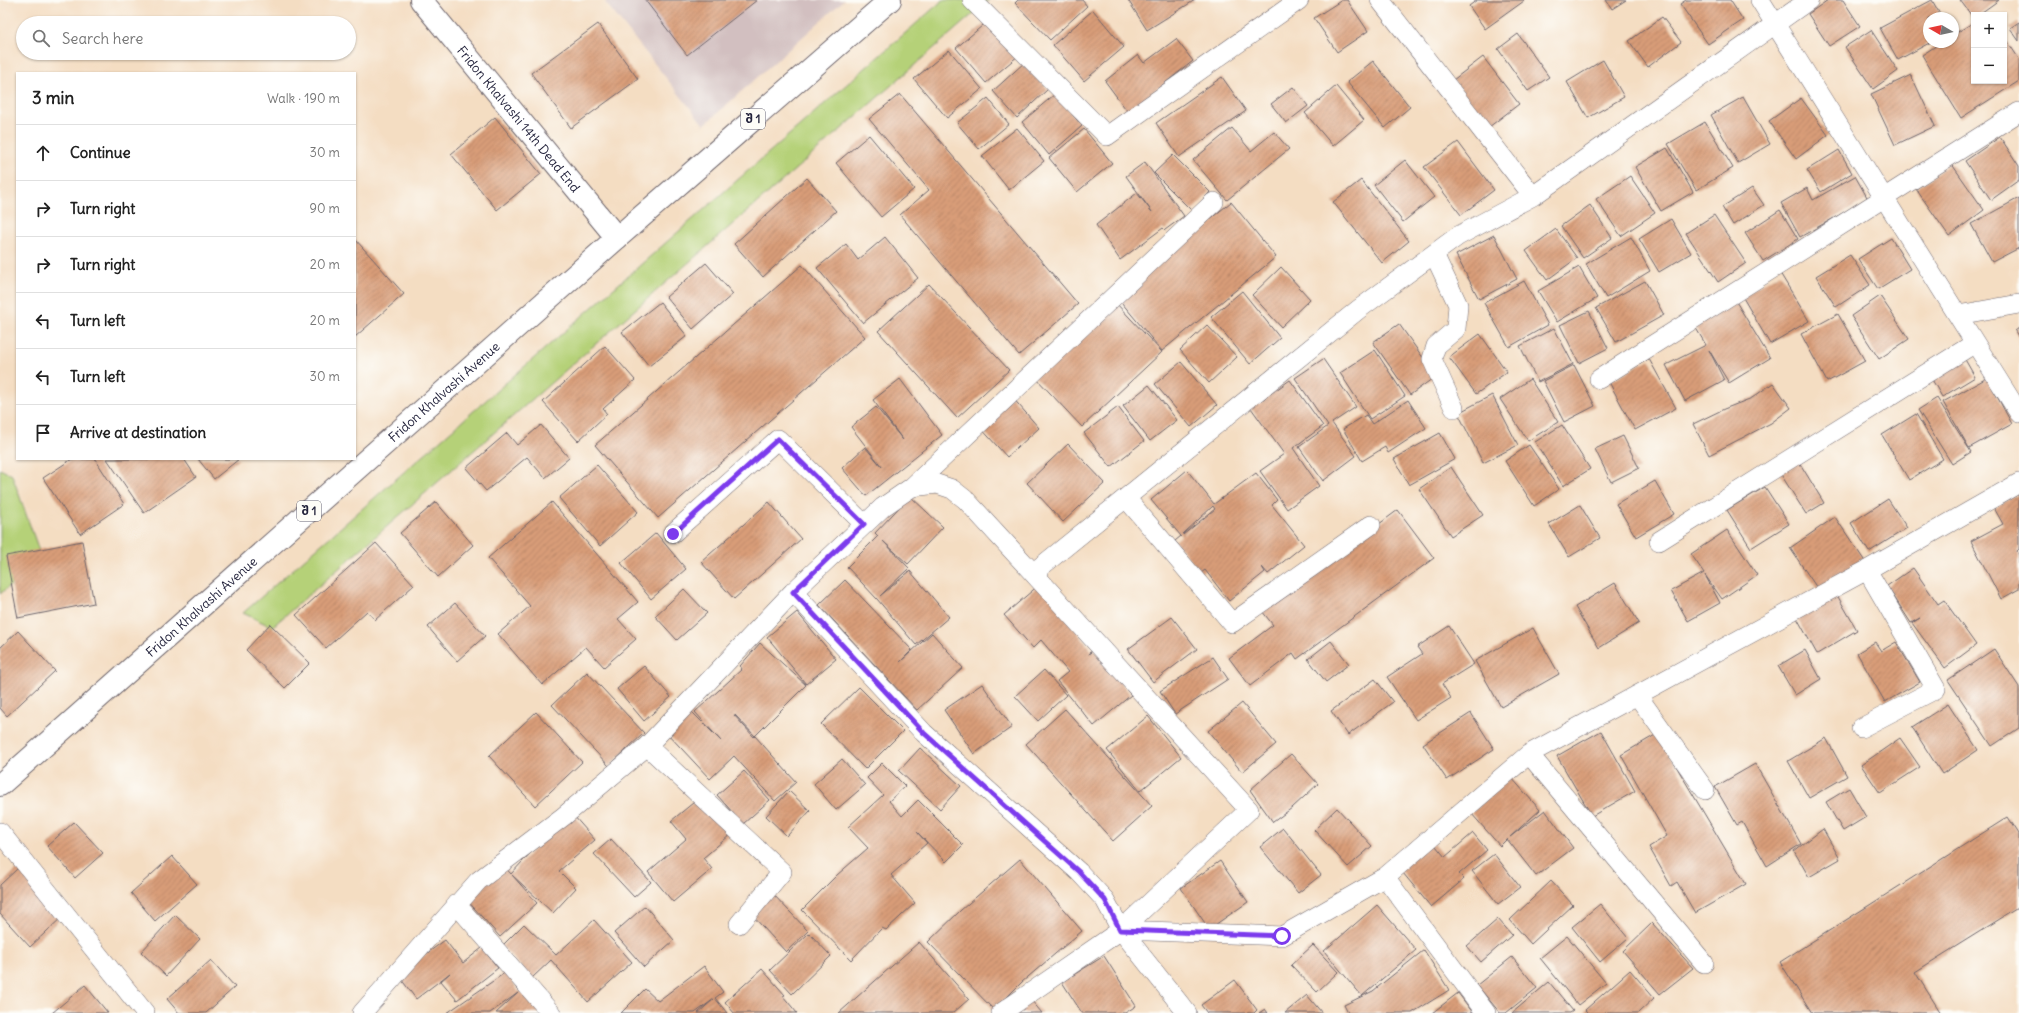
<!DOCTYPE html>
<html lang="en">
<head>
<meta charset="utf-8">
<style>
  :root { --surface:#fff; --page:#f2f2f2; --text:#222; --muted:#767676; --line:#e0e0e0 }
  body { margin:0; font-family:Delius,"Noto Sans Georgian",sans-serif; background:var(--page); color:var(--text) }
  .controls { position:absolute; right:12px; top:12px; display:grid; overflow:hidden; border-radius:0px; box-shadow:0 1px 3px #0004 }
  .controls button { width:36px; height:36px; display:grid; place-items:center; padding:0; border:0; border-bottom:1px solid var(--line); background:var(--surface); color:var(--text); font:20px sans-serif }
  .compass { position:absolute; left:1923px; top:12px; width:36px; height:36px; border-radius:50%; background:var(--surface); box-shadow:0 1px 3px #0004; rotate:279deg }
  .stop { position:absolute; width:12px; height:12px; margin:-9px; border:3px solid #7c3aed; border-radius:50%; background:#fff }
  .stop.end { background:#7c3aed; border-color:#fff; box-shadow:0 1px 4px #0008 }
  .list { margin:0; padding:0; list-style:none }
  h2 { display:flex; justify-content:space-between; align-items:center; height:52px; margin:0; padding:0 16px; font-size:17px }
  h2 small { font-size:13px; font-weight:400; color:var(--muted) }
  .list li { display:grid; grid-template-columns:26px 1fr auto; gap:12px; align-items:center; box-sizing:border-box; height:56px; padding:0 16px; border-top:1px solid var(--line) }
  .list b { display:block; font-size:15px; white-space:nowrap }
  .list em { font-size:13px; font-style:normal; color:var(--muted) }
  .icon { flex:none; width:22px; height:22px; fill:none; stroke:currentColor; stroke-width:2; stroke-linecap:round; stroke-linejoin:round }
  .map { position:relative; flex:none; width:2019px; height:1013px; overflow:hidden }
  .search { position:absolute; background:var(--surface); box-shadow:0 1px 3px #0004; left:16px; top:16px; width:340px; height:44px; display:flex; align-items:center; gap:10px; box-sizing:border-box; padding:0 14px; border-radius:22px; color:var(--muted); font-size:15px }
  .panel { position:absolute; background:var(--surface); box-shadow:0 1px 3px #0004; left:16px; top:72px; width:340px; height:388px; border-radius:0px }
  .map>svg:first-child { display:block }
  .industrial { fill:#d2bfc0 }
  .grass { fill:#b5d178; stroke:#6c7a5a }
  .building { fill:url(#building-hatch); fill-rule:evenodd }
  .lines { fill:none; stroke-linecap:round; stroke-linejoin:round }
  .lane-casing { stroke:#6c636a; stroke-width:20 }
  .street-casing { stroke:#6c636a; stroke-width:24 }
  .highway-casing { stroke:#6c636a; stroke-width:24 }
  .lane { stroke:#fff; stroke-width:19 }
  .street { stroke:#fff; stroke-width:22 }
  .highway { stroke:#fff; stroke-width:22 }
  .route { stroke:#7c3aed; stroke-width:5 }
  .labels { text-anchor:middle; stroke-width:4; stroke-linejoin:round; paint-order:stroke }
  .shield { fill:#fdfcf7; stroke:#646373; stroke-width:1 }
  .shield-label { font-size:12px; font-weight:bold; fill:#22223b }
  .street-label { font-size:13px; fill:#22223b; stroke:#fdfcf7 }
</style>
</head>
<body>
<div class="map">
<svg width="2019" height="1013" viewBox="0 0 2019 1013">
  <defs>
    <pattern id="building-hatch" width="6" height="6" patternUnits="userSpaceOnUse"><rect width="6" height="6" fill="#d99d78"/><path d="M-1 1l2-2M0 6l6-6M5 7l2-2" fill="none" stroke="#b08064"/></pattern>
  </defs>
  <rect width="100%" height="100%" fill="#fdfcf7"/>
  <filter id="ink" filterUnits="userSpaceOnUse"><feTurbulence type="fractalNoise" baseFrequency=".025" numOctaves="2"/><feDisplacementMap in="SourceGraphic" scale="8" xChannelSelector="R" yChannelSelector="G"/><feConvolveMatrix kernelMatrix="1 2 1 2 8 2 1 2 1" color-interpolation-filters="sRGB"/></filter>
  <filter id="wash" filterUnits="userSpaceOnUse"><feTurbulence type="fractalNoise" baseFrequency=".012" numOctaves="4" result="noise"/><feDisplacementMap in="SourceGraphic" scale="16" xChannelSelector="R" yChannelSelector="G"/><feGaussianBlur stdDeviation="0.9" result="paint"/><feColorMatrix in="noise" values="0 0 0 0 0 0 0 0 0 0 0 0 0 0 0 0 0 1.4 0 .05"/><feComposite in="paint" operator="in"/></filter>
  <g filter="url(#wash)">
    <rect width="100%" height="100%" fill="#f4ddc2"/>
    <path class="industrial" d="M608,0H844L704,125L605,2Z"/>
    <path class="grass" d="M943,0H989L272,627L243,613Z
      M0,469L12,475L42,559L0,594Z"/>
    <g id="blocks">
      <path class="building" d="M645,0H757L687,55Z
        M1018,0H1082L1087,6L1050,40L1015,3Z
        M1128,0H1195L1147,30Z
        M1342,0H1347L1368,31L1337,52L1314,18Z
        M1477,0H1523L1524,1L1485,29L1469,6Z
        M1606,0H1626L1612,9Z
        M1686,0H1730L1743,20L1708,44L1680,4Z
        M1828,0H1843L1860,26L1829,46L1808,14Z
        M1932,0L1942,18H1929V42H1931L1898,60L1880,28Z
        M1960,0H1999L1978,15H1974V19Z
        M1093,10L1124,47L1084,81L1053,45Z
        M1662,17L1681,42L1648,67L1629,41Z
        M989,20L1019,55L986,83L956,48Z
        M1974,22V81H2004V36L2019,59V81L1961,118L1922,55L1942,42H1953V35Z
        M2019,22V41L2010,28Z
        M598,24L638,79L571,128L531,73Z
        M1871,30L1898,71L1873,89L1845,47Z
        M1518,34L1549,77L1528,91L1498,49Z
        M1176,39L1193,61L1128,112L1105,81L1138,55L1144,63Z
        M949,50L982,89L947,118L914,79Z
        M1483,57L1519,104L1489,127L1453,80Z
        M1603,60L1624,97L1588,118L1567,82Z
        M1373,61L1410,107L1385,128L1347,82Z
        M1025,62L1048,89L1017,118L993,91Z
        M1911,75L1935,126L1895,145L1871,94Z
        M1222,77L1246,111L1179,157L1156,123Z
        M1336,86L1364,120L1333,146L1305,113Z
        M1293,87L1308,106L1286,123L1271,104Z
        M900,94L1078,304L1019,355L900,215L929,190L869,119Z
        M1055,94L1082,126L1049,155L1022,122Z
        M1743,97L1770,144L1738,163L1711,115Z
        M988,98L1009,124L979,149L957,123Z
        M1801,98L1828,135L1796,159L1769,121Z
        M495,117L541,174L497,210L451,154Z
        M1705,122L1733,168L1696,190L1668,144Z
        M1017,128L1044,161L1009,190L982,156Z
        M1232,128L1251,151L1274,132L1289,149L1227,200L1193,160Z
        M1084,129L1112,163L1077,192L1049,158Z
        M869,135L914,189L881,217L836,163Z
        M2000,137L2019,166V180L1991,200L1965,161Z
        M1458,142L1494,190L1461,215L1424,167Z
        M1667,148L1693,192L1661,211L1635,167Z
        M1839,150L1852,173L1821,192L1807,170Z
        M1173,155L1210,192L1192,211L1154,173Z
        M1405,160L1434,197L1403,222L1374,185Z
        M1145,162L1184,216L1165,230L1163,228L1120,260L1096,225L1137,193L1152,212L1126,176Z
        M1951,163L1984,210L1949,236L1916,189Z
        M1630,176L1655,213L1621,236L1596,199Z
        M1855,176L1868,199L1800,237L1781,203L1807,188L1813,200Z
        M807,178L836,211L763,277L734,244Z
        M1361,180L1409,241L1382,263L1333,202Z
        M1752,188L1764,205L1733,225L1722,207Z
        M2019,198V248L1992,262L1971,224Z
        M1231,202L1276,257L1162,351L1116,296Z
        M1590,205L1612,238L1583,258L1561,226Z
        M1780,210L1798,239L1763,261L1745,233Z
        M1714,215L1746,263L1718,282L1686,233Z
        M1671,219L1691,253L1659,272L1639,239Z
        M1556,229L1577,258L1547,280L1526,251Z
        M1494,235L1517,279L1479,299L1456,255Z
        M885,237L918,278L863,323L817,268L846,244L858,260Z
        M1631,237L1650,271L1606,298L1586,264Z
        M1891,238L1910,269L1878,289L1858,259Z
        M355,239L404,294L355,337Z
        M1850,255L1870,285L1836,307L1816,276Z
        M706,263L733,294L693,329L666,297Z
        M802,265L865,337L658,518L595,445Z
        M1281,267L1310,299L1281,327L1252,295Z
        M1579,267L1597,298L1557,322L1538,291Z
        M1780,273L1809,321L1770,344L1742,296Z
        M1524,281L1548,325L1509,347L1484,303Z
        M1645,281L1664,315L1616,342L1596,308Z
        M929,284L1009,370L957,418L878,331Z
        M1242,291L1280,338L1250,364L1211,317Z
        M1880,296L1909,339L1879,359L1851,316Z
        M1735,300L1770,358L1729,383L1709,350L1724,380L1685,401L1666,365L1706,345L1694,325Z
        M1114,301L1162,352L1082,427L1035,377Z
        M660,302L687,336L649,366L622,332Z
        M1589,311L1608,348L1579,363L1560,325Z
        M1838,314L1865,361L1827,382L1801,334Z
        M1399,324L1436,376L1410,395L1373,342Z
        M1207,325L1237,357L1209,383L1180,350Z
        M1554,328L1573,364L1538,382L1520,346Z
        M2019,328V338L2015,331Z
        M1480,334L1507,372L1476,394L1449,357Z
        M605,346L635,380L603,409L607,414L578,441L543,402Z
        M1375,350L1405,396L1370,419L1340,373Z
        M1963,356L1975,377L1942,397L1930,376Z
        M1323,359L1356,407L1332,423L1356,456L1323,481L1299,447L1328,426L1295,378Z
        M1649,359L1676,408L1635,430L1609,382Z
        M1181,362L1217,405L1191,427L1155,384Z
        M1574,365L1595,406L1564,422L1543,381Z
        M1987,378L2012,424L1969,448L1943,402Z
        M900,379L942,435L866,496L842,468L865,447L882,467L851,427L876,407L903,440L873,400Z
        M1530,379L1558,422L1528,441L1500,399Z
        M1290,380L1323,426L1293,448L1319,486L1287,509L1260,471L1284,454L1251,408Z
        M1773,383L1791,408L1771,423L1709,455L1693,424L1724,409L1752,398Z
        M1149,385L1177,420L1150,441L1123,406Z
        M1492,395L1518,445L1483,463L1458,413Z
        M1012,397L1039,428L1007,457L979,426Z
        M1937,398L1971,452L1952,464L1918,410Z
        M1408,400L1426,428L1388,453L1385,447L1362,461L1343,429L1366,415L1372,424Z
        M1118,407L1144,441L1111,467L1084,433Z
        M1916,414L1943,459L1909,480L1882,435Z
        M541,425L569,458L545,478L527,457L486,491L466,468L507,433L517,445Z
        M1562,425L1590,469L1563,486L1535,442Z
        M1440,433L1455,459L1409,485L1394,459Z
        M1623,436L1639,468L1611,482L1595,449Z
        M1068,444L1105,483L1063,522L1027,483Z
        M1529,445L1559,489L1534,506L1505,461Z
        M72,459H95L124,504L80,534L43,478Z
        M107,459H184L196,477L144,513Z
        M198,459H239L214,479Z
        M1799,462L1824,503L1806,514L1780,473Z
        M597,465L638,512L600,546L559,498Z
        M1451,467L1483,515L1451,536L1419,489Z
        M1187,470L1214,504L1256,473L1277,500L1272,505L1304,545L1268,574L1262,567L1265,572L1229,601L1205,570L1201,573L1175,541L1181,536L1151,500ZM1213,506L1215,509L1183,535V534Z
        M1655,481L1674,514L1636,537L1616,504Z
        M1765,487L1789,524L1751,548L1727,510Z
        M2019,494V549L2017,551L2019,555V589L2001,599L1971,541L2003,524L1994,508Z
        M910,496L943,527L908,564L883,541L909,568L880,596L910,571L949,617L916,645L877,599L847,567L878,536L875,533Z
        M1888,499L1907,528L1869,552L1851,523Z
        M436,502L473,545L438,577L400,533Z
        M552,502L638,602L618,619L636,639L604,667L586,647L542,685L498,634L530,606L488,558Z
        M769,502L801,539L734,599L701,562Z
        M1580,505L1600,538L1569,557L1549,524Z
        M1398,510L1434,558L1297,659L1293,653L1250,686L1229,658L1273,625L1262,611Z
        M1835,517L1866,563L1821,594L1790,548Z
        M1727,530L1757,575L1722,599L1705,575L1720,603L1688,621L1671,591L1704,573L1691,554Z
        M656,533L686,569L651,599L621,563Z
        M82,541L94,603L18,618L6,556Z
        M376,543L414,585L375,620L367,611L326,648L296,615Z
        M1913,568L1938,604L1944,600L1976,645L1945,668L1912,623L1920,618L1911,623L1887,586Z
        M845,580L912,650L900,662L932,633L963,668L917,710L819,605Z
        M1615,583L1639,623L1599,648L1575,607Z
        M1040,584L1092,651L1088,654L1094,650L1131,695L1094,726L1057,681L1068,672L1041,640L1033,648L1004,615Z
        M684,589L707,613L677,640L655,616Z
        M1837,595L1857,630L1817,654L1797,618Z
        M455,603L485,636L457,661L428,627Z
        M797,612L836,659L806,684L767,637Z
        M1172,617L1197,649L1153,682L1128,649Z
        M270,624L310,663L285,688L246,650Z
        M1449,626L1474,664L1442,684L1451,698L1416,720L1387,677L1422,654L1417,647Z
        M1533,628L1559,674L1501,707L1475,661Z
        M18,631L55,671L7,716L0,708V648Z
        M1331,641L1349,664L1326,682L1308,659Z
        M1875,642L1881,651L1896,642L1920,682L1885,702L1857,653Z
        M760,643L806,685L755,736L796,782L775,801L734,756L710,779L666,732L690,710L721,741L695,712L742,669L740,666ZM734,715H735L755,736L754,737Z
        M1994,649L2019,687V728L1992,746L1948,680Z
        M1805,650L1821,679L1795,695L1778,666Z
        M1213,657L1228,679L1175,714L1160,691Z
        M644,666L671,697L644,721L617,689Z
        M1044,670L1066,695L1038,721L1015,696Z
        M587,672L644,733L609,766L552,705Z
        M1375,679L1393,702L1348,735L1331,711Z
        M982,684L1012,727L974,754L944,710Z
        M859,687L903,731L865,769L821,724Z
        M1242,703L1276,744L1242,772L1208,731Z
        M1948,704L1978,750L1942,774L1912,727Z
        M1065,709L1152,806L1113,841L1026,744Z
        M536,712L582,762L535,806L489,756Z
        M1471,713L1494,749L1447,780L1423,744Z
        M1148,716L1181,757L1140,791L1107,750Z
        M1601,731L1635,791L1592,816L1557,756Z
        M1657,734L1746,884L1695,913L1677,882L1671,886L1649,847L1667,836L1621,755Z
        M1826,738L1847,776L1809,798L1788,761Z
        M1900,738L1920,767L1880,793L1861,765Z
        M920,748L961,786L940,809L899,771Z
        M1291,754L1318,784L1292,808L1273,822L1250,790Z
        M842,759L865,785L836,810L814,784Z
        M882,763L905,786L889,801L902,816L918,800L963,845L946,862L917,832L927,843L891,875L915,903L886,930L882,928L851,960L802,910L837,875L868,848L848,827L883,795L867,778Z
        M1755,764L1801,844L1767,866L1742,822L1737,825L1715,787Z
        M744,771L770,800L743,824L717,795Z
        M1511,777L1540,810L1510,837L1545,810L1573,848L1536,876L1507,839L1500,846L1471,813Z
        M1849,788L1866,817L1843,831L1826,802Z
        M789,791L810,811L787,836L766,816Z
        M699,798L730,835L703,858L712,869L673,902L648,872L686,839L671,821Z
        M1337,808L1372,846L1348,867L1314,830Z
        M573,815L595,840L559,871L576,888L553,913L512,875L537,903L500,937L465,898L502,864L511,874L535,848Z
        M2008,817L2019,834V907L1915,972L1941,1013H1812L1780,962Z
        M74,822L103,853L75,878L47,846Z
        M1283,828L1321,875L1298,893L1260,847Z
        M1823,829L1840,859L1809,877L1794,851Z
        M1473,833L1487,850L1459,874L1464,879L1431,907L1398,867L1431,840L1445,857Z
        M611,839L651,882L634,897L594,854Z
        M1494,854L1520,887L1498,904L1472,871Z
        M172,856L197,884L155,921L131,893Z
        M1020,859L1082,931L1022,982L994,1010L928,942L961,910Z
        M1220,861L1248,902L1209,929L1181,888Z
        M18,868L63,916L30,947L0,914V885Z
        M1551,881L1573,905L1531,944L1510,920Z
        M772,893L808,931L786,952L751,914Z
        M1600,904L1628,938L1600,962L1572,927Z
        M1377,905L1416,950L1362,996L1324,951Z
        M645,906L674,940L644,967L614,933Z
        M175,915L200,939L166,976L141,952Z
        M1498,919L1512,935L1481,962L1467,946Z
        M594,920L632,962L588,1002L551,960L532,978L502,946L524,924L556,955Z
        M1652,923L1693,968L1660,994L1623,951Z
        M809,933L831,956L792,994L770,970Z
        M1567,936L1606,983L1578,1005L1540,958Z
        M445,940L463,963L482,948L498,968L457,1000L441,981L450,973L416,999L398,975Z
        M919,942L969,999L953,1013H839Z
        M1313,945L1338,972L1317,992L1291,965Z
        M1424,950L1449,990L1412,1013H1348L1344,1005L1373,991Z
        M1104,956L1136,1006L1125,1013H1082L1062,982Z
        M1512,957L1537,988L1506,1013H1500L1477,985Z
        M211,960L235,987L206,1013H179L167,999Z
        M704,966L723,992L715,998L727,1013H698L714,999L695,1013H621L645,989L658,1001Z
        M762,969L785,995L783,996L797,1013H734L725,1002Z
        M1630,970L1654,998L1638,1013H1588L1585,1010Z
        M506,972L519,992L521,990L542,1013H496L518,993L490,1013H447Z
        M1235,980L1257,1010L1254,1013H1207L1201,1005Z
        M1549,982L1573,1011L1570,1013H1512Z
        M85,985L108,1013H52Z
        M1458,993L1473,1013H1432Z
        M1307,995L1322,1013H1285Z
        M1031,1000L1042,1013H1017Z
        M1265,1009L1268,1013H1259Z"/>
    </g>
  </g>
  <g filter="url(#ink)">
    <use href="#blocks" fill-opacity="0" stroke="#6c636a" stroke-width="1"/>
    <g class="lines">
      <defs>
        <path id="lane" d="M972,0L1107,136L1299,0
          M1380,0L1533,196
          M1760,0L2019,413
          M1434,254L1458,305L1456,329L1436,346L1432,359L1454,408
          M1958,315L2019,304
          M1599,379L2019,112
          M912,487L1214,202
          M1126,498L1232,623L1371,525
          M673,533L778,439L864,524
          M1659,541L1975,343
          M793,592L924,733L1079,872L1105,900L1121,930L1187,1013
          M1637,695L1705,790
          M1861,728L1936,689L1867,570
          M647,746L782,872L739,924
          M1529,754L1704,963
          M0,832L145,1013
          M1385,877L1486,1013
          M456,904L551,1013
          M1121,930L1282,936L1385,877L1529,754L1867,570L2019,483
          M362,1013L478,881L564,816L647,746L793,592L883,507L912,487L937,484L952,489L966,500L1033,573L1359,309L1458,236L1533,196L1809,0
          M1001,1013L1121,930L1249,810L1033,573"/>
        <g id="street">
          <path id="s1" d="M421,0L617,238"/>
        </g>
        <g id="highway">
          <path id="s2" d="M0,785L617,238L890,0"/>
        </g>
      </defs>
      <use href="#lane" class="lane-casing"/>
      <use href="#street" class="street-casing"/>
      <use href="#highway" class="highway-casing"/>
      <use href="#lane" class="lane"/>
      <use href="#street" class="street"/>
      <use href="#highway" class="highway"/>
    </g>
  </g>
  <g class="lines" filter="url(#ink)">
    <path class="route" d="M673,534L778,439L864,524L793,592L924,733L1079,872L1105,900L1120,930L1282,936"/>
  </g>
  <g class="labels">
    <g class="shield">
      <rect x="741" y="109" width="24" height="20" rx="3"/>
      <rect x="297" y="501" width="24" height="20" rx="3"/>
    </g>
    <g class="shield-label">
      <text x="753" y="123">შ 1</text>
      <text x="309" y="515">შ 1</text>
    </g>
    <g class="street-label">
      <text dy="5" stroke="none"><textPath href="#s1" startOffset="154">Fridon Khalvashi 14th Dead End</textPath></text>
      <text dy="5" stroke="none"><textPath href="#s2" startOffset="593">Fridon Khalvashi Avenue</textPath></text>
      <text dy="5" stroke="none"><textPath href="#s2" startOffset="269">Fridon Khalvashi Avenue</textPath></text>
    </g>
  </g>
</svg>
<div class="controls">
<button>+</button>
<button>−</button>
</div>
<svg class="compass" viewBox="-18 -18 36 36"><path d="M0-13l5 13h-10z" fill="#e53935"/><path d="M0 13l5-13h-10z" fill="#767676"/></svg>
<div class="stop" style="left:1282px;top:936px"></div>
<div class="stop end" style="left:673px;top:534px"></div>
<div class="search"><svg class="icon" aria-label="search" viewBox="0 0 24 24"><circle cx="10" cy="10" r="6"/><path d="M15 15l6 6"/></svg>Search here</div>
<section class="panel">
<h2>3 min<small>Walk · 190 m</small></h2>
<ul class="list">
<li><svg class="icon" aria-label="ahead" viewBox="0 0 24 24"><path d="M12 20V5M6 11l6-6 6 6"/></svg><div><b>Continue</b></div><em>30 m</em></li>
<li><svg class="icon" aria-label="right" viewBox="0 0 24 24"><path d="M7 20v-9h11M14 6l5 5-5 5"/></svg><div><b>Turn right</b></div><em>90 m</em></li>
<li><svg class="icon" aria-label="right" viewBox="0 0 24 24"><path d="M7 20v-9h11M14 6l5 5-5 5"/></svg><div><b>Turn right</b></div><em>20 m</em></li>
<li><svg class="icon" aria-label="left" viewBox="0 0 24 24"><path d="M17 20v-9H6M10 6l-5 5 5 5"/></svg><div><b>Turn left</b></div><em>20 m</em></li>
<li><svg class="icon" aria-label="left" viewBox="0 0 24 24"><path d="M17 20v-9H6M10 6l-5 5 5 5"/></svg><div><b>Turn left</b></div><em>30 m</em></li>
<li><svg class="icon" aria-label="arrive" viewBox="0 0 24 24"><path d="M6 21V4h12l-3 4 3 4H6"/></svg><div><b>Arrive at destination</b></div></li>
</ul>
</section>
</div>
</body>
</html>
